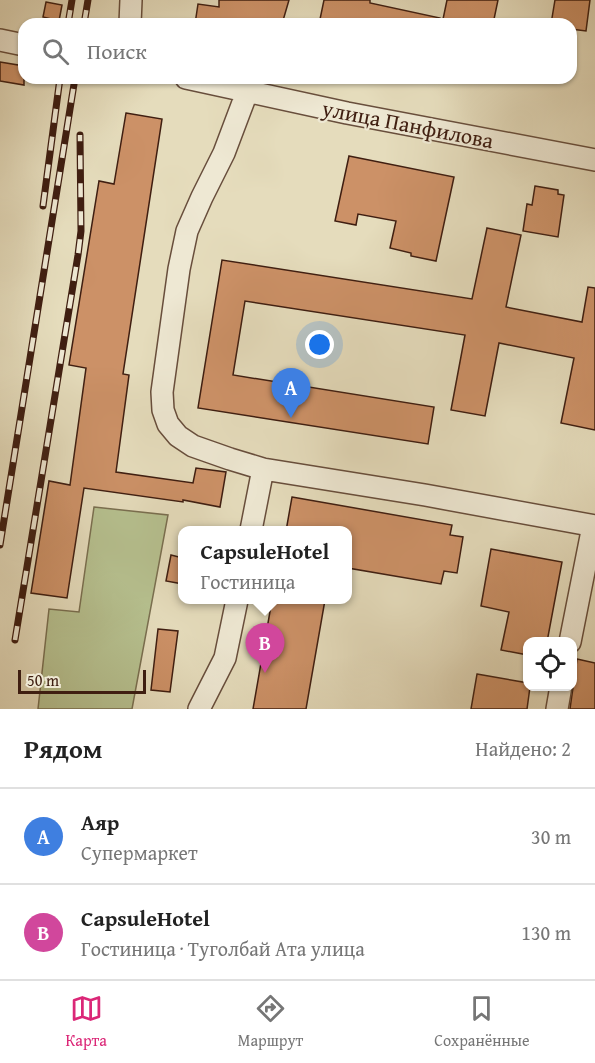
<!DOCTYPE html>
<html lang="ru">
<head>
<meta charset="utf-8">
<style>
  :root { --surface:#fff; --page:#f2f2f2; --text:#222; --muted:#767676; --line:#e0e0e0; --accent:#db2777 }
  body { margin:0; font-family:"Gentium Book Plus",serif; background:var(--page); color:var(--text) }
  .controls { position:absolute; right:18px; bottom:18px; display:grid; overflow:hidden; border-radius:12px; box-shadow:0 2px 4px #0004 }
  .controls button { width:54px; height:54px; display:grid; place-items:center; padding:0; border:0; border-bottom:2px solid var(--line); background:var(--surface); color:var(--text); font:30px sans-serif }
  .scale { position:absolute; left:18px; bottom:15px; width:128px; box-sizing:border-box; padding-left:6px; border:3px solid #3f1e11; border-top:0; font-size:16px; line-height:21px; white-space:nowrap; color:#3f1e11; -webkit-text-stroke:4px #eee8d3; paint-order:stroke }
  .you { position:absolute; left:320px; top:345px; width:21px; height:21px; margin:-15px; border:4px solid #fff; border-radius:50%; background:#1a73e8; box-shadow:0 0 0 9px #1a73e833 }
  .badge { display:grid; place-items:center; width:39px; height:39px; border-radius:50%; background:var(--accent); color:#fff; font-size:20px; font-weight:700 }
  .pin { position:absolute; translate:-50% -50px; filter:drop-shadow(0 2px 3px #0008) }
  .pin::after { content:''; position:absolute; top:32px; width:21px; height:18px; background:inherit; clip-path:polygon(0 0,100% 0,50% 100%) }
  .popup { position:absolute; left:178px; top:526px; width:174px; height:78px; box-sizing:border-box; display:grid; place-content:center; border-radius:12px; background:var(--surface); filter:drop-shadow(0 2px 4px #0005); font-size:20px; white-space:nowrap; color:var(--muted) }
  .popup b { font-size:22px; color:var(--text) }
  .popup::after { content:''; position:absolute; left:50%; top:100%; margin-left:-12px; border:12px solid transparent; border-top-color:var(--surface) }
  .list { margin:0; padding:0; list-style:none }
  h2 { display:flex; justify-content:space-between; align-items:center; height:78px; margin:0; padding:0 24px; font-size:26px }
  h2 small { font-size:20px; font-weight:400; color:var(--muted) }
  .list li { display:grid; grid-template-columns:39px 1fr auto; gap:18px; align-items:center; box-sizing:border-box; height:96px; padding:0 24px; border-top:2px solid var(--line) }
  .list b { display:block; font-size:22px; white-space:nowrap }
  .list p { margin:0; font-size:20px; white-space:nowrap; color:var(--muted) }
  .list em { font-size:20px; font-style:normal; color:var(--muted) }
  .icon { flex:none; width:33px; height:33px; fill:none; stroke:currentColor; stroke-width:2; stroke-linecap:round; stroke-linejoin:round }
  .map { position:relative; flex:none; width:595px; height:709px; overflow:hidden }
  .search { position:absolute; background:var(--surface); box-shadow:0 2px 4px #0004; left:18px; right:18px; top:18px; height:66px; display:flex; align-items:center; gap:15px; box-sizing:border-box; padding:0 21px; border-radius:18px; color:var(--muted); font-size:22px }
  .sheet { height:270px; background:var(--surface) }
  nav { display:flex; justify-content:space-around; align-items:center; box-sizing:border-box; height:84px; border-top:2px solid var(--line); background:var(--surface); font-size:16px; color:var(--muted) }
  nav a { display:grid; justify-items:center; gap:3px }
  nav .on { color:var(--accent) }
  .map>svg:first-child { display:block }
  .green { fill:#b6c08f; stroke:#7a6f50; stroke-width:1.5 }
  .building { fill:#cc9167; stroke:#3f1e11; stroke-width:1.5 }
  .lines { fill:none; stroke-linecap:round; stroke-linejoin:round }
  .minor-casing { stroke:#684e3c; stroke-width:24 }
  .minor { stroke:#eee8d3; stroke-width:21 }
  .rail-casing { stroke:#3f1e11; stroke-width:7 }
  .rail { stroke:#eee8d3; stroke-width:4.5; stroke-dasharray:14; stroke-linecap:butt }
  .labels { text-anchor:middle; stroke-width:4.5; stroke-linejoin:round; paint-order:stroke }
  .street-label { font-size:22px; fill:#3f1e11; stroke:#eee8d3 }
</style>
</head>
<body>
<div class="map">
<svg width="595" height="709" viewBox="0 0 595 709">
  <rect width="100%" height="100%" fill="#e5dcbc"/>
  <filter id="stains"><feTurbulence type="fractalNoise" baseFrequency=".00333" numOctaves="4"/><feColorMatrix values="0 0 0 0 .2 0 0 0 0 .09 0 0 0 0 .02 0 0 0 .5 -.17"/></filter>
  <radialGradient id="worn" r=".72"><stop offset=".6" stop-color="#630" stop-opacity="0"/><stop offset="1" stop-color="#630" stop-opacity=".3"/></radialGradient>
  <path class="green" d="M94,507L168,515L132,709H38L49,609L79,612Z"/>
  <path class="building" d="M219,0H289L282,24H195L198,4L219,7Z
    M324,0H370V3L440,18L439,24H319Z
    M447,0H498L493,24H442Z
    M555,0H590L586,31L571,29V24H551Z
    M46,2L62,5L59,21L43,17Z
    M0,62L24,66V85L0,81Z
    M126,113L162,119L123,374L129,375L116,472L193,483L196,468L226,472L220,507L183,500V502L84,488L67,598L31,593L49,481L70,485L86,368L69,365L99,181L114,184Z
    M349,156L454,177L436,261L411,256V253L390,248L396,221L358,214L356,225L335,221Z
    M535,186L558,190V194L564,195L558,237L523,231L527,204L532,205Z
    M487,228L521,235L506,307L582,322L588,287L595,288V430L561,423L574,358L499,343L485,416L451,410L465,335L245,301L233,375L434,407L428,444L198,408L222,260L472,299Z
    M292,497L452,525L450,535L463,537L457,573L444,571L441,584L348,568V531H286Z
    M491,549L562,562L547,642H528V655L501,650L509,612L481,606Z
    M171,555L183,558V584L166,581Z
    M272,600H325L306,709H253Z
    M158,629L178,631L170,692L151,690Z
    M577,659L595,663V709H570Z
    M477,674L528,683V687H530L527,709H471Z"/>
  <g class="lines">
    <defs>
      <path id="minor" d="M130,24L131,0
        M0,40L24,45
        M186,78L347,113L595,160
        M247,92L224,153L202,197L187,231L179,269L162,392L163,410L168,424L178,436L193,446L230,459L263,469L425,495L595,526
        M251,530L263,469
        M570,642L593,526
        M199,709L225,658L237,600
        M557,709L561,686"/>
    </defs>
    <use href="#minor" class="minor-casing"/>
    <use href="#minor" class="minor"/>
    <defs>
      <path id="rail" d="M68,24L72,0
        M84,24L88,0
        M43,206L60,78
        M0,545L75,78
        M15,640L78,255L81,231L80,135"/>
    </defs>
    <use href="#rail" class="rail-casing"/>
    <use href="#rail" class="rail"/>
  </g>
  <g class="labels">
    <g class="street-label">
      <text transform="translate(408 124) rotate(11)" y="8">улица Панфилова</text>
    </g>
  </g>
  <rect width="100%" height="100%" filter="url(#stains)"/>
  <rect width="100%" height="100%" fill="url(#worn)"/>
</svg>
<div class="controls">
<button><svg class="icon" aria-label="locate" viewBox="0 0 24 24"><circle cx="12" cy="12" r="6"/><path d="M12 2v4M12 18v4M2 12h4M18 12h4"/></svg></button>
</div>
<div class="scale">50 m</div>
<div class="you"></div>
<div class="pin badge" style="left:291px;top:418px;background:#3f7fe0">A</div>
<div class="pin badge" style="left:265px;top:673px;background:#d1479c">B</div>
<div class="popup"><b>CapsuleHotel</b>Гостиница</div>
<div class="search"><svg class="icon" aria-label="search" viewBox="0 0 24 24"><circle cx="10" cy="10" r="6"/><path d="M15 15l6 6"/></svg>Поиск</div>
</div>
<section class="sheet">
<h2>Рядом<small>Найдено: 2</small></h2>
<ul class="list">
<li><span class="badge" style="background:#3f7fe0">A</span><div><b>Аяр</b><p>Супермаркет</p></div><em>30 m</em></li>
<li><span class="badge" style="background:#d1479c">B</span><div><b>CapsuleHotel</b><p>Гостиница · Туголбай Ата улица</p></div><em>130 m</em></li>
</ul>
</section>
<nav>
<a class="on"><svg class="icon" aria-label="map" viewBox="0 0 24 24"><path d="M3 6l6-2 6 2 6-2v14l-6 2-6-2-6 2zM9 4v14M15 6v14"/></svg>Карта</a>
<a><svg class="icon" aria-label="directions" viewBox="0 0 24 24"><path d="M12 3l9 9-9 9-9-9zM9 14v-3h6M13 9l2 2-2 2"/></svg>Маршрут</a>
<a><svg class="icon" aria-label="saved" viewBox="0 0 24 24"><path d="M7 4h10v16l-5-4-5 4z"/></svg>Сохранённые</a>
</nav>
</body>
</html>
